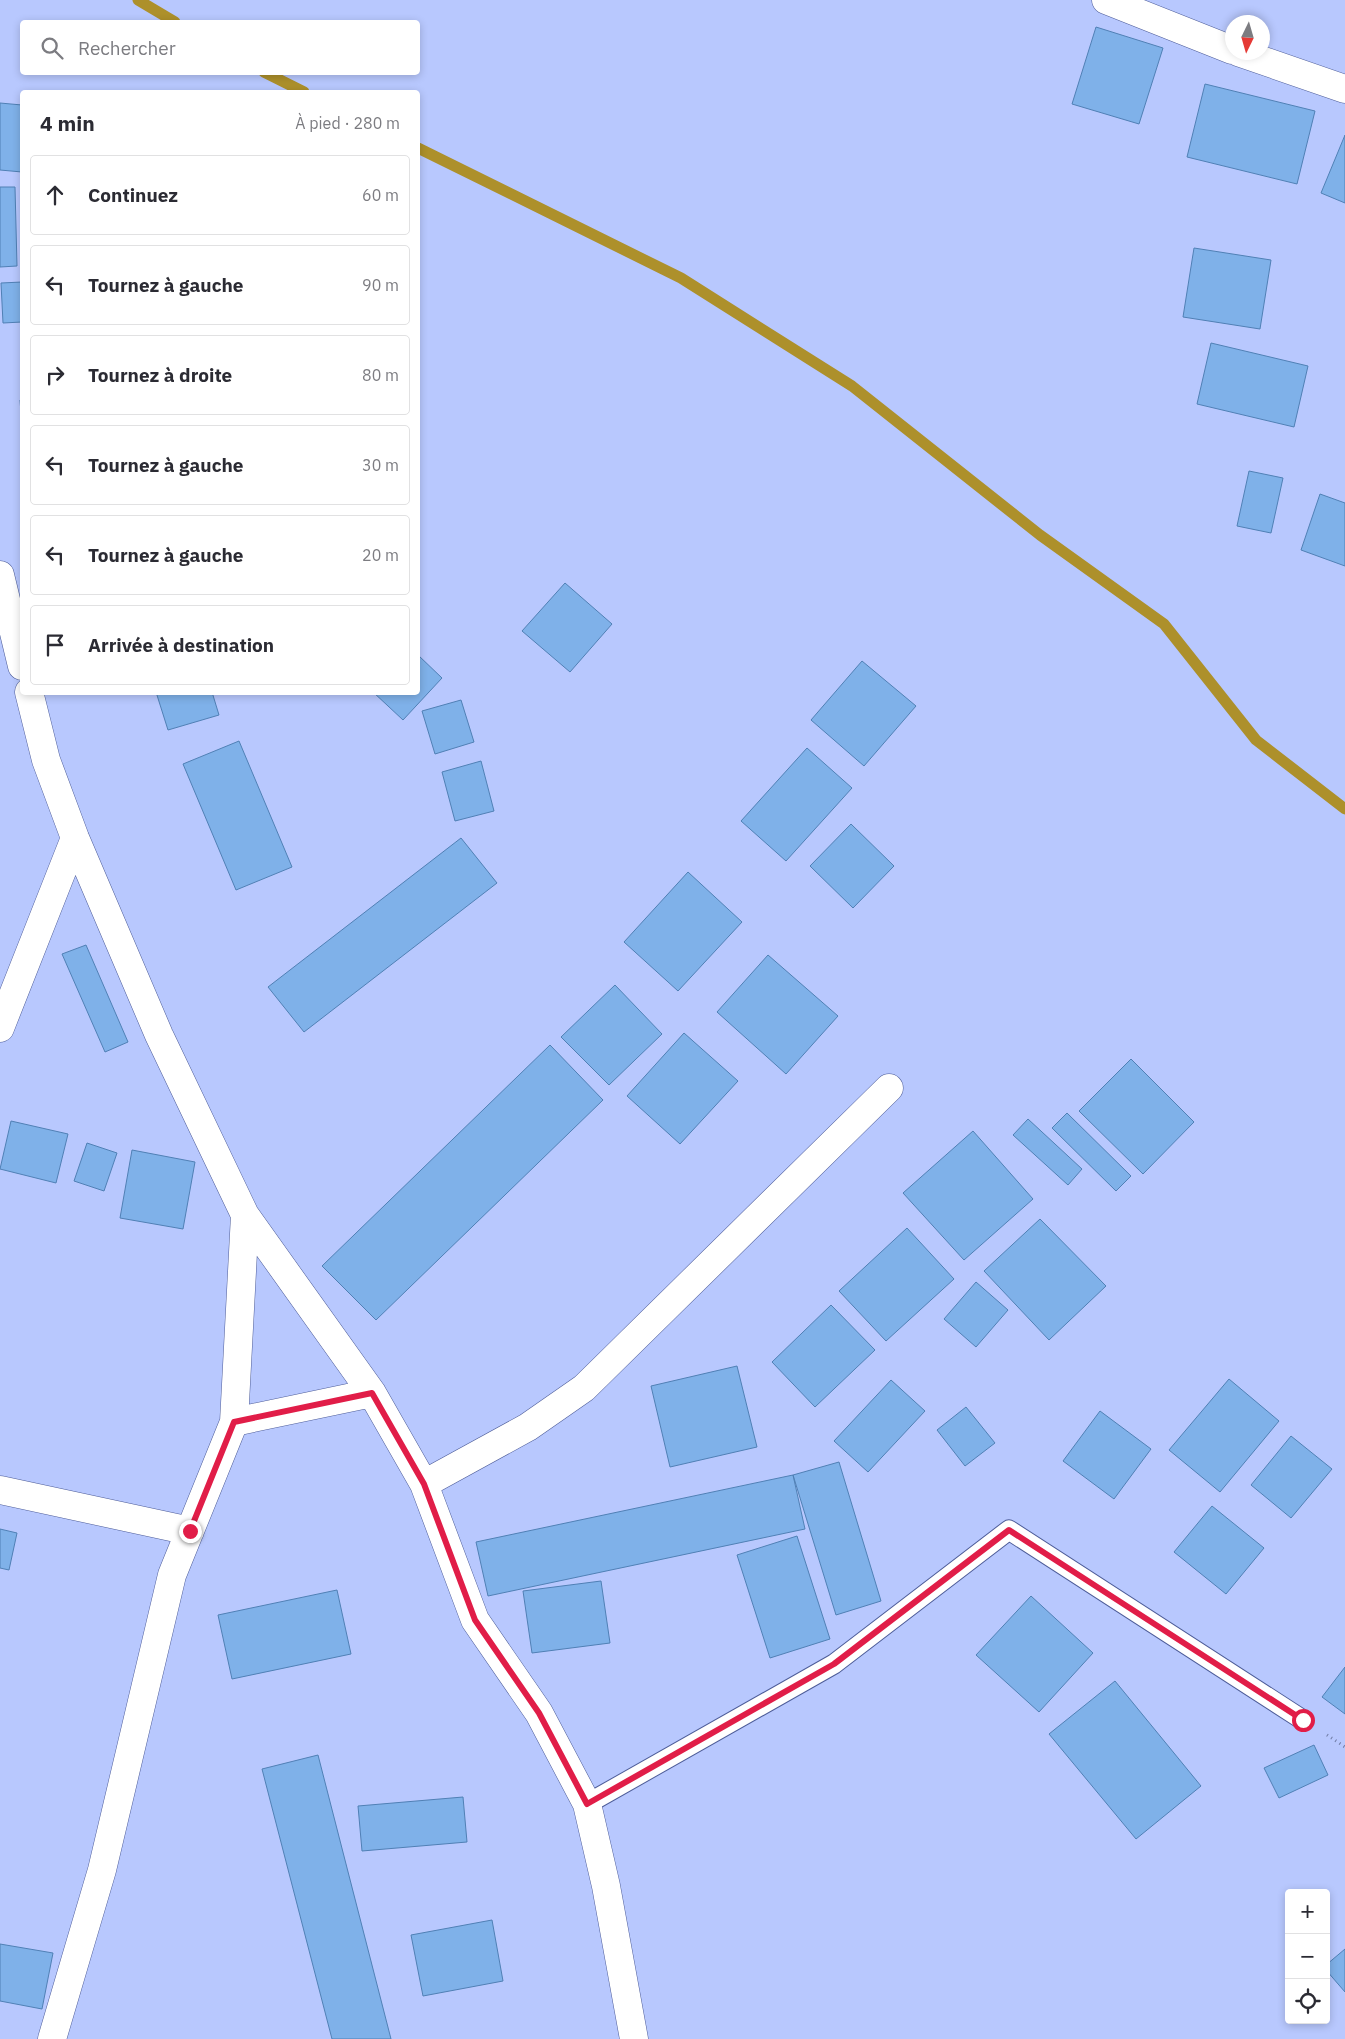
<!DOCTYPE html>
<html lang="fr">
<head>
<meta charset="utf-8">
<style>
  :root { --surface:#fff; --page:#f2f2f3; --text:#2b2b33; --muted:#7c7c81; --line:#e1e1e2 }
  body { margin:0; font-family:"IBM Plex Sans",sans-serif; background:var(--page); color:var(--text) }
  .controls { position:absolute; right:15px; bottom:15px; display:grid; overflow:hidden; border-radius:5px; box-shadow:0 2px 8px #0003 }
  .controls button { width:45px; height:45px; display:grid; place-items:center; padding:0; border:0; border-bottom:1px solid var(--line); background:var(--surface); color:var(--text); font:25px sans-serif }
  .compass { position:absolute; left:1225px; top:15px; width:45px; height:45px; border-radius:50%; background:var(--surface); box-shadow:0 2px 8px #0003; rotate:185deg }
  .stop { position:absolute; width:15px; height:15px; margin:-11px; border:4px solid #e11d48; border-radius:50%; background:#fff }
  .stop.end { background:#e11d48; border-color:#fff; box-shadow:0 1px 5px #0008 }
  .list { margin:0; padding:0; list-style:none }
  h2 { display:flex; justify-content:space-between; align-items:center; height:65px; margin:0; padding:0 20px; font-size:21px }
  h2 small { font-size:16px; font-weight:400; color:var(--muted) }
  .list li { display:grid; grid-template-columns:32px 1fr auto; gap:15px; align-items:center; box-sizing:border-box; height:80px; margin:0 10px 10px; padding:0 10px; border:1px solid var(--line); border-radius:5px }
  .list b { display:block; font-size:19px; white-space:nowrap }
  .list em { font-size:16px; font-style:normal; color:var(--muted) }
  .icon { flex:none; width:28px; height:28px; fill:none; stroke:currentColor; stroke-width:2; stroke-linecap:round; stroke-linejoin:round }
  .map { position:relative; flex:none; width:1345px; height:2039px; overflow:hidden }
  .search { position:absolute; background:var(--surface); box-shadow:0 2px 8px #0003; left:20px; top:20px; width:400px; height:55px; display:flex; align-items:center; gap:12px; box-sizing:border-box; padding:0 18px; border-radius:5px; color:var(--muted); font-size:19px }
  .panel { position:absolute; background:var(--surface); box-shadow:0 2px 8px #0003; left:20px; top:90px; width:400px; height:605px; border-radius:5px }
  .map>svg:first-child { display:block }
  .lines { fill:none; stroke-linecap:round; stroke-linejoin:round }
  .stream { stroke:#ad902b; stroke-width:11 }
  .building { fill:#7fb1e9; stroke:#5080b5 }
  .lane-casing { stroke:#4e5d99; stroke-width:21 }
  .street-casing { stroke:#4e5d99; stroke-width:29 }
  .path { stroke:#6f7ba3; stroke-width:3; stroke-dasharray:1 4; stroke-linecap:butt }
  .lane { stroke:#fff; stroke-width:19 }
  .street { stroke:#fff; stroke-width:28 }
  .route { stroke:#e11d48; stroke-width:6 }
</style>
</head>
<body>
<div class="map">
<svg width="1345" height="2039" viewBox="0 0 1345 2039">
  <rect width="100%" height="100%" fill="#b8c8fe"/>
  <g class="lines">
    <path class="stream" d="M138 0 175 22
      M264 72 304 92
      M418 148 681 278 852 386 1040 535 1164 624 1256 740 1345 809"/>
  </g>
  <path class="building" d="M1096 27 1163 48 1139 124 1072 104Z
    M1205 84 1315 111 1297 184 1187 157Z
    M0 103 22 105V172L0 170Z
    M1345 135V203L1321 193Z
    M0 187H15L17 266 0 267Z
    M1194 248 1271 260 1260 329 1183 317Z
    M22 282V322L3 323 1 283Z
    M1211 343 1308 366 1294 427 1197 404Z
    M20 400H22V426Z
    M1249 471 1283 478 1271 533 1237 526Z
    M1320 494 1345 503V566L1301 550Z
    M565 583 612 624 570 672 522 631Z
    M418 655 442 678 403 720 373 692H418Z
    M862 661 916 706 864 766 811 720Z
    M156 692H212L219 715 168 730Z
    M461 700 474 742 435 754 422 711Z
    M239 741 292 867 236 890 183 764Z
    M807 748 852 788 786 861 741 821Z
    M481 761 494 811 455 821 442 772Z
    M851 824 894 866 853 908 810 866Z
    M461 838 497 883 304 1032 268 987Z
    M688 872 742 922 678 991 624 942Z
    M86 945 128 1042 105 1052 62 954Z
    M768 955 838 1016 786 1074 717 1012Z
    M615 985 662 1034 609 1085 561 1037Z
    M684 1033 738 1081 680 1144 627 1096Z
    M550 1045 603 1100 376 1320 322 1266Z
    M1131 1059 1194 1122 1143 1174 1079 1111Z
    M1067 1113 1131 1176 1116 1191 1052 1128Z
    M1028 1119 1082 1169 1068 1185 1013 1135Z
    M11 1121 68 1134 56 1183 0 1169Z
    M973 1131 1033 1199 964 1260 903 1193Z
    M87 1143 117 1153 104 1191 74 1181Z
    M132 1150 195 1162 183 1229 120 1218Z
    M1040 1219 1106 1286 1049 1340 984 1271Z
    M907 1228 954 1279 886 1341 839 1291Z
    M976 1282 1008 1310 976 1347 944 1319Z
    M831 1305 875 1350 815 1407 772 1362Z
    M737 1366 757 1447 670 1467 651 1386Z
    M1229 1379 1279 1421 1220 1492 1169 1450Z
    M891 1380 925 1411 868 1472 834 1441Z
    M966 1407 995 1443 965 1466 937 1430Z
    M1100 1411 1151 1449 1114 1499 1063 1461Z
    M1291 1436 1332 1469 1291 1518 1251 1485Z
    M839 1462 881 1601 836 1615 793 1475Z
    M793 1475 805 1529 488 1596 476 1542Z
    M1212 1506 1264 1548 1226 1594 1174 1552Z
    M0 1529 17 1533 9 1570 0 1568Z
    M797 1536 830 1639 770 1658 737 1555Z
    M601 1581 610 1643 532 1653 523 1591Z
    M337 1590 351 1654 232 1679 218 1615Z
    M1031 1596 1093 1653 1039 1712 976 1655Z
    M1345 1667V1714L1322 1697Z
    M1115 1681 1201 1786 1136 1839 1049 1734Z
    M1314 1745 1328 1775 1279 1798 1264 1768Z
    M318 1755 391 2039H332L262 1769Z
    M463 1797 467 1842 362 1851 358 1806Z
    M492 1920 503 1981 423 1996 411 1935Z
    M0 1944 53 1953 42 2009 0 2001Z
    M1345 1949V1992L1326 1970V1965Z"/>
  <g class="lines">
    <g class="lane-casing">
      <path id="lane" d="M587 1804 834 1664 1009 1530 1303 1720"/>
    </g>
    <g class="street-casing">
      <path id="street" d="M1106 0 1232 50
        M1238 52 1345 89
        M0 575 22 666
        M29 692 46 760 75 838 159 1035 245 1215 372 1393 424 1484 475 1620 539 1713 587 1804 606 1886 634 2039
        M0 1028 75 838
        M234 1422 372 1393
        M424 1484 528 1427 584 1388 889 1088
        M0 1490 190 1531
        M52 2039 102 1870 172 1575 234 1422 245 1215"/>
    </g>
    <path class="path" d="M1327 1735 1345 1747"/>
    <use href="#lane" class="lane"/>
    <use href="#street" class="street"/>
  </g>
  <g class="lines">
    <path class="route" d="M190 1531 234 1422 372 1393 424 1484 475 1620 539 1713 587 1804 834 1664 1009 1530 1303 1720"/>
  </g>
</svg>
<div class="controls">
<button>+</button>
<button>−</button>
<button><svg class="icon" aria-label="locate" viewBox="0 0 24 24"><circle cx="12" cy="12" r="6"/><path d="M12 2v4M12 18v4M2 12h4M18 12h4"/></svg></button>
</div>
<svg class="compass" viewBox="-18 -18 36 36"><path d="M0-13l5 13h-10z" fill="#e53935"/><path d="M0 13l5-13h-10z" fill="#7c7c81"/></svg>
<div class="stop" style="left:1303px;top:1720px"></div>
<div class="stop end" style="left:190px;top:1531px"></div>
<div class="search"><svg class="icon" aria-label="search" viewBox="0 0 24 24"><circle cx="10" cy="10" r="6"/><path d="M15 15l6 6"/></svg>Rechercher</div>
<section class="panel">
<h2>4 min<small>À pied · 280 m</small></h2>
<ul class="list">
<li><svg class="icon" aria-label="ahead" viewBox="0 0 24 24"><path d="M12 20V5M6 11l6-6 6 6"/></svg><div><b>Continuez</b></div><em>60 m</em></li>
<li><svg class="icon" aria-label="left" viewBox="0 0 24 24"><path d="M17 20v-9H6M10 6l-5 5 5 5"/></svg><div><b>Tournez à gauche</b></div><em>90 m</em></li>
<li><svg class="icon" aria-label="right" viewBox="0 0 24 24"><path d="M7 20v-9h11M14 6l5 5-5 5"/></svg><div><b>Tournez à droite</b></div><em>80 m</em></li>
<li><svg class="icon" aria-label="left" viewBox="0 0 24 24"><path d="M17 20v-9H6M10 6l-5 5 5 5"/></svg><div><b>Tournez à gauche</b></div><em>30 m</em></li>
<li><svg class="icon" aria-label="left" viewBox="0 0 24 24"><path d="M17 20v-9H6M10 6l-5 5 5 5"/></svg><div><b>Tournez à gauche</b></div><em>20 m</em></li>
<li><svg class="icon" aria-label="arrive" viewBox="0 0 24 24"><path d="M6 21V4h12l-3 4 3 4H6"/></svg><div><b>Arrivée à destination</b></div></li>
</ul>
</section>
</div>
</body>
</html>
